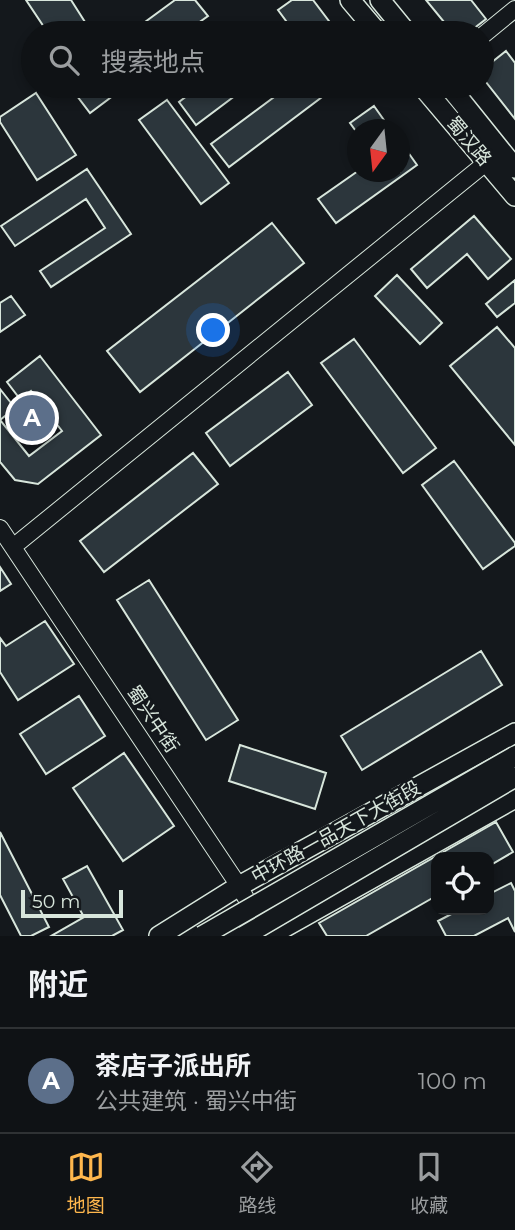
<!DOCTYPE html>
<html lang="zh">
<head>
<meta charset="utf-8">
<style>
  :root { --surface:#0f1215; --page:#1d2022; --text:#f1f3f6; --muted:#9b9ea0; --line:#2f3234; --accent:#ffb74d }
  body { margin:0; font-family:Montserrat,"Noto Sans SC",sans-serif; background:var(--page); color:var(--text) }
  .controls { position:absolute; right:21px; bottom:21px; display:grid; overflow:hidden; border-radius:14px; box-shadow:0 4px 10px #0003 }
  .controls button { width:63px; height:63px; display:grid; place-items:center; padding:0; border:0; border-bottom:2px solid var(--line); background:var(--surface); color:var(--text); font:35px sans-serif }
  .compass { position:absolute; left:347px; top:119px; width:63px; height:63px; border-radius:50%; background:var(--surface); box-shadow:0 4px 10px #0003; rotate:195deg }
  .scale { position:absolute; left:21px; bottom:18px; width:102px; box-sizing:border-box; padding-left:7px; border:4px solid #d8e6dc; border-top:0; font-size:19px; line-height:24px; white-space:nowrap; color:#d8e6dc; -webkit-text-stroke:5px #14181c; paint-order:stroke }
  .you { position:absolute; left:214px; top:331px; width:24px; height:24px; margin:-18px; border:5px solid #fff; border-radius:50%; background:#1a73e8; box-shadow:0 0 0 10px #1a73e833 }
  .badge { display:grid; place-items:center; width:46px; height:46px; border-radius:50%; background:var(--accent); color:#fff; font-size:23px; font-weight:700 }
  .pin { position:absolute; translate:-50% -50%; border:4px solid #fff; box-shadow:0 2px 7px #0006 }
  .list { margin:0; padding:0; list-style:none }
  h2 { display:flex; justify-content:space-between; align-items:center; height:91px; margin:0; padding:0 28px; font-size:30px }
  h2 small { font-size:23px; font-weight:400; color:var(--muted) }
  .list li { display:grid; grid-template-columns:46px 1fr auto; gap:21px; align-items:center; box-sizing:border-box; height:105px; padding:0 28px; border-top:2px solid var(--line) }
  .list b { display:block; font-size:26px; white-space:nowrap }
  .list p { margin:0; font-size:23px; white-space:nowrap; color:var(--muted) }
  .list em { font-size:23px; font-style:normal; color:var(--muted) }
  .icon { flex:none; width:38px; height:38px; fill:none; stroke:currentColor; stroke-width:2; stroke-linecap:round; stroke-linejoin:round }
  .map { position:relative; flex:none; width:515px; height:936px; overflow:hidden }
  .search { position:absolute; background:var(--surface); box-shadow:0 4px 10px #0003; left:21px; right:21px; top:21px; height:77px; display:flex; align-items:center; gap:18px; box-sizing:border-box; padding:0 24px; border-radius:38px; color:var(--muted); font-size:26px }
  .sheet { height:196px; background:var(--surface) }
  nav { display:flex; justify-content:space-around; align-items:center; box-sizing:border-box; height:98px; border-top:2px solid var(--line); background:var(--surface); font-size:19px; color:var(--muted) }
  nav a { display:grid; justify-items:center; gap:4px }
  nav .on { color:var(--accent) }
  .map>svg:first-child { display:block }
  .building { fill:#2c363c; stroke:#d8e6dc; stroke-width:2 }
  .lines { fill:none; stroke-linecap:round; stroke-linejoin:round }
  .minor-casing { stroke:#d8e6dc; stroke-width:18 }
  .major-casing { stroke:#d8e6dc; stroke-width:22 }
  .minor { stroke:#14181c; stroke-width:16 }
  .major { stroke:#14181c; stroke-width:19 }
  .major-bridge-casing { stroke:#d8e6dc; stroke-width:22; stroke-linecap:butt }
  .major-bridge { stroke:#14181c; stroke-width:19 }
  .labels { text-anchor:middle; dominant-baseline:central; stroke-width:5; stroke-linejoin:round; paint-order:stroke }
  .street-label { font-size:19px; fill:#d8e6dc; stroke:#14181c }
</style>
</head>
<body>
<div class="map">
<svg width="515" height="936" viewBox="0 0 515 936">
  <rect width="100%" height="100%" fill="#14181c"/>
  <path class="building" d="M26 0H71L92 33H48Z
    M175 0H195L208 16 184 33H130Z
    M292 0H313L338 33H295L278 10Z
    M426 0H471L486 19 468 33H453Z
    M506 51 515 63V119L482 77V70Z
    M75 86H126L90 113 71 88Z
    M200 86H248L196 125 179 102Z
    M289 86H320L326 94 229 167 211 144Z
    M36 93 76 155 37 180 0 122V117Z
    M167 100 229 183 201 204 139 120Z
    M374 106 391 130H358V134L350 123Z
    M400 141 417 165 336 223 318 199 358 171 400 172Z
    M87 169 131 234 51 287 40 271 105 228 86 199 15 246 1 226Z
    M474 216 511 259 488 279 467 254 427 288 411 269Z
    M272 223 304 263 140 392 107 351Z
    M397 275 442 323 420 344 375 296Z
    M515 280V303L497 317 486 304Z
    M11 296 25 315 0 332V303Z
    M497 327 515 348V445L450 366Z
    M354 339 436 448 403 473 321 363Z
    M40 356 101 435 38 484 15 480 0 462V389L15 408 0 420 29 456 62 431 31 391 20 399 7 382Z
    M288 372 312 405 230 466 206 433Z
    M193 453 218 484 104 572 80 541Z
    M454 461 515 543V546L483 569 422 485Z
    M0 567 11 584 0 591Z
    M149 580 238 720 206 740 117 600Z
    M45 621 74 664 18 700 0 672V638L6 646Z
    M481 651 502 685 362 770 341 736Z
    M79 696 105 736 46 774 20 734Z
    M240 745 326 773 315 809 229 781Z
    M124 753 174 826 123 861 73 788Z
    M496 822 513 852 489 866V857H436V896L366 936H327L319 923Z
    M0 832 49 927 31 936H21L0 895Z
    M87 866 123 930 112 936H51L84 917 63 879Z
    M511 883 515 891V932L508 918 474 936H446L438 921 459 910H489V894Z"/>
  <g class="lines">
    <g class="minor-casing">
      <path id="minor" d="M482 36 515 9
        M0 528 239 886 256 916
        M13 547 487 162"/>
    </g>
    <g class="major-casing">
      <path id="major" d="M350 0 378 33
        M380 0 407 33
        M422 86 515 196
        M449 86 515 168
        M159 936 239 886 515 733
        M269 936 515 798"/>
    </g>
    <use href="#minor" class="minor"/>
    <use href="#major" class="major"/>
    <g class="major-bridge-casing">
      <path id="major-bridge" d="M202 936 515 756
        M244 936 515 777"/>
    </g>
    <use href="#major-bridge" class="major-bridge"/>
  </g>
  <g class="labels">
    <g class="street-label">
      <text transform="translate(469 141) rotate(50)">蜀汉路</text>
      <text transform="translate(153 719) rotate(56)">蜀兴中街</text>
      <text transform="translate(336 832) rotate(-29)">中环路一品天下大街段</text>
    </g>
  </g>
</svg>
<div class="controls">
<button><svg class="icon" aria-label="locate" viewBox="0 0 24 24"><circle cx="12" cy="12" r="6"/><path d="M12 2v4M12 18v4M2 12h4M18 12h4"/></svg></button>
</div>
<svg class="compass" viewBox="-18 -18 36 36"><path d="M0-13l5 13h-10z" fill="#e53935"/><path d="M0 13l5-13h-10z" fill="#9b9ea0"/></svg>
<div class="scale">50 m</div>
<div class="you"></div>
<div class="pin badge" style="left:32px;top:418px;background:#5c6f8a">A</div>
<div class="search"><svg class="icon" aria-label="search" viewBox="0 0 24 24"><circle cx="10" cy="10" r="6"/><path d="M15 15l6 6"/></svg>搜索地点</div>
</div>
<section class="sheet">
<h2>附近<small></small></h2>
<ul class="list">
<li><span class="badge" style="background:#5c6f8a">A</span><div><b>茶店子派出所</b><p>公共建筑 · 蜀兴中街</p></div><em>100 m</em></li>
</ul>
</section>
<nav>
<a class="on"><svg class="icon" aria-label="map" viewBox="0 0 24 24"><path d="M3 6l6-2 6 2 6-2v14l-6 2-6-2-6 2zM9 4v14M15 6v14"/></svg>地图</a>
<a><svg class="icon" aria-label="directions" viewBox="0 0 24 24"><path d="M12 3l9 9-9 9-9-9zM9 14v-3h6M13 9l2 2-2 2"/></svg>路线</a>
<a><svg class="icon" aria-label="saved" viewBox="0 0 24 24"><path d="M7 4h10v16l-5-4-5 4z"/></svg>收藏</a>
</nav>
</body>
</html>
